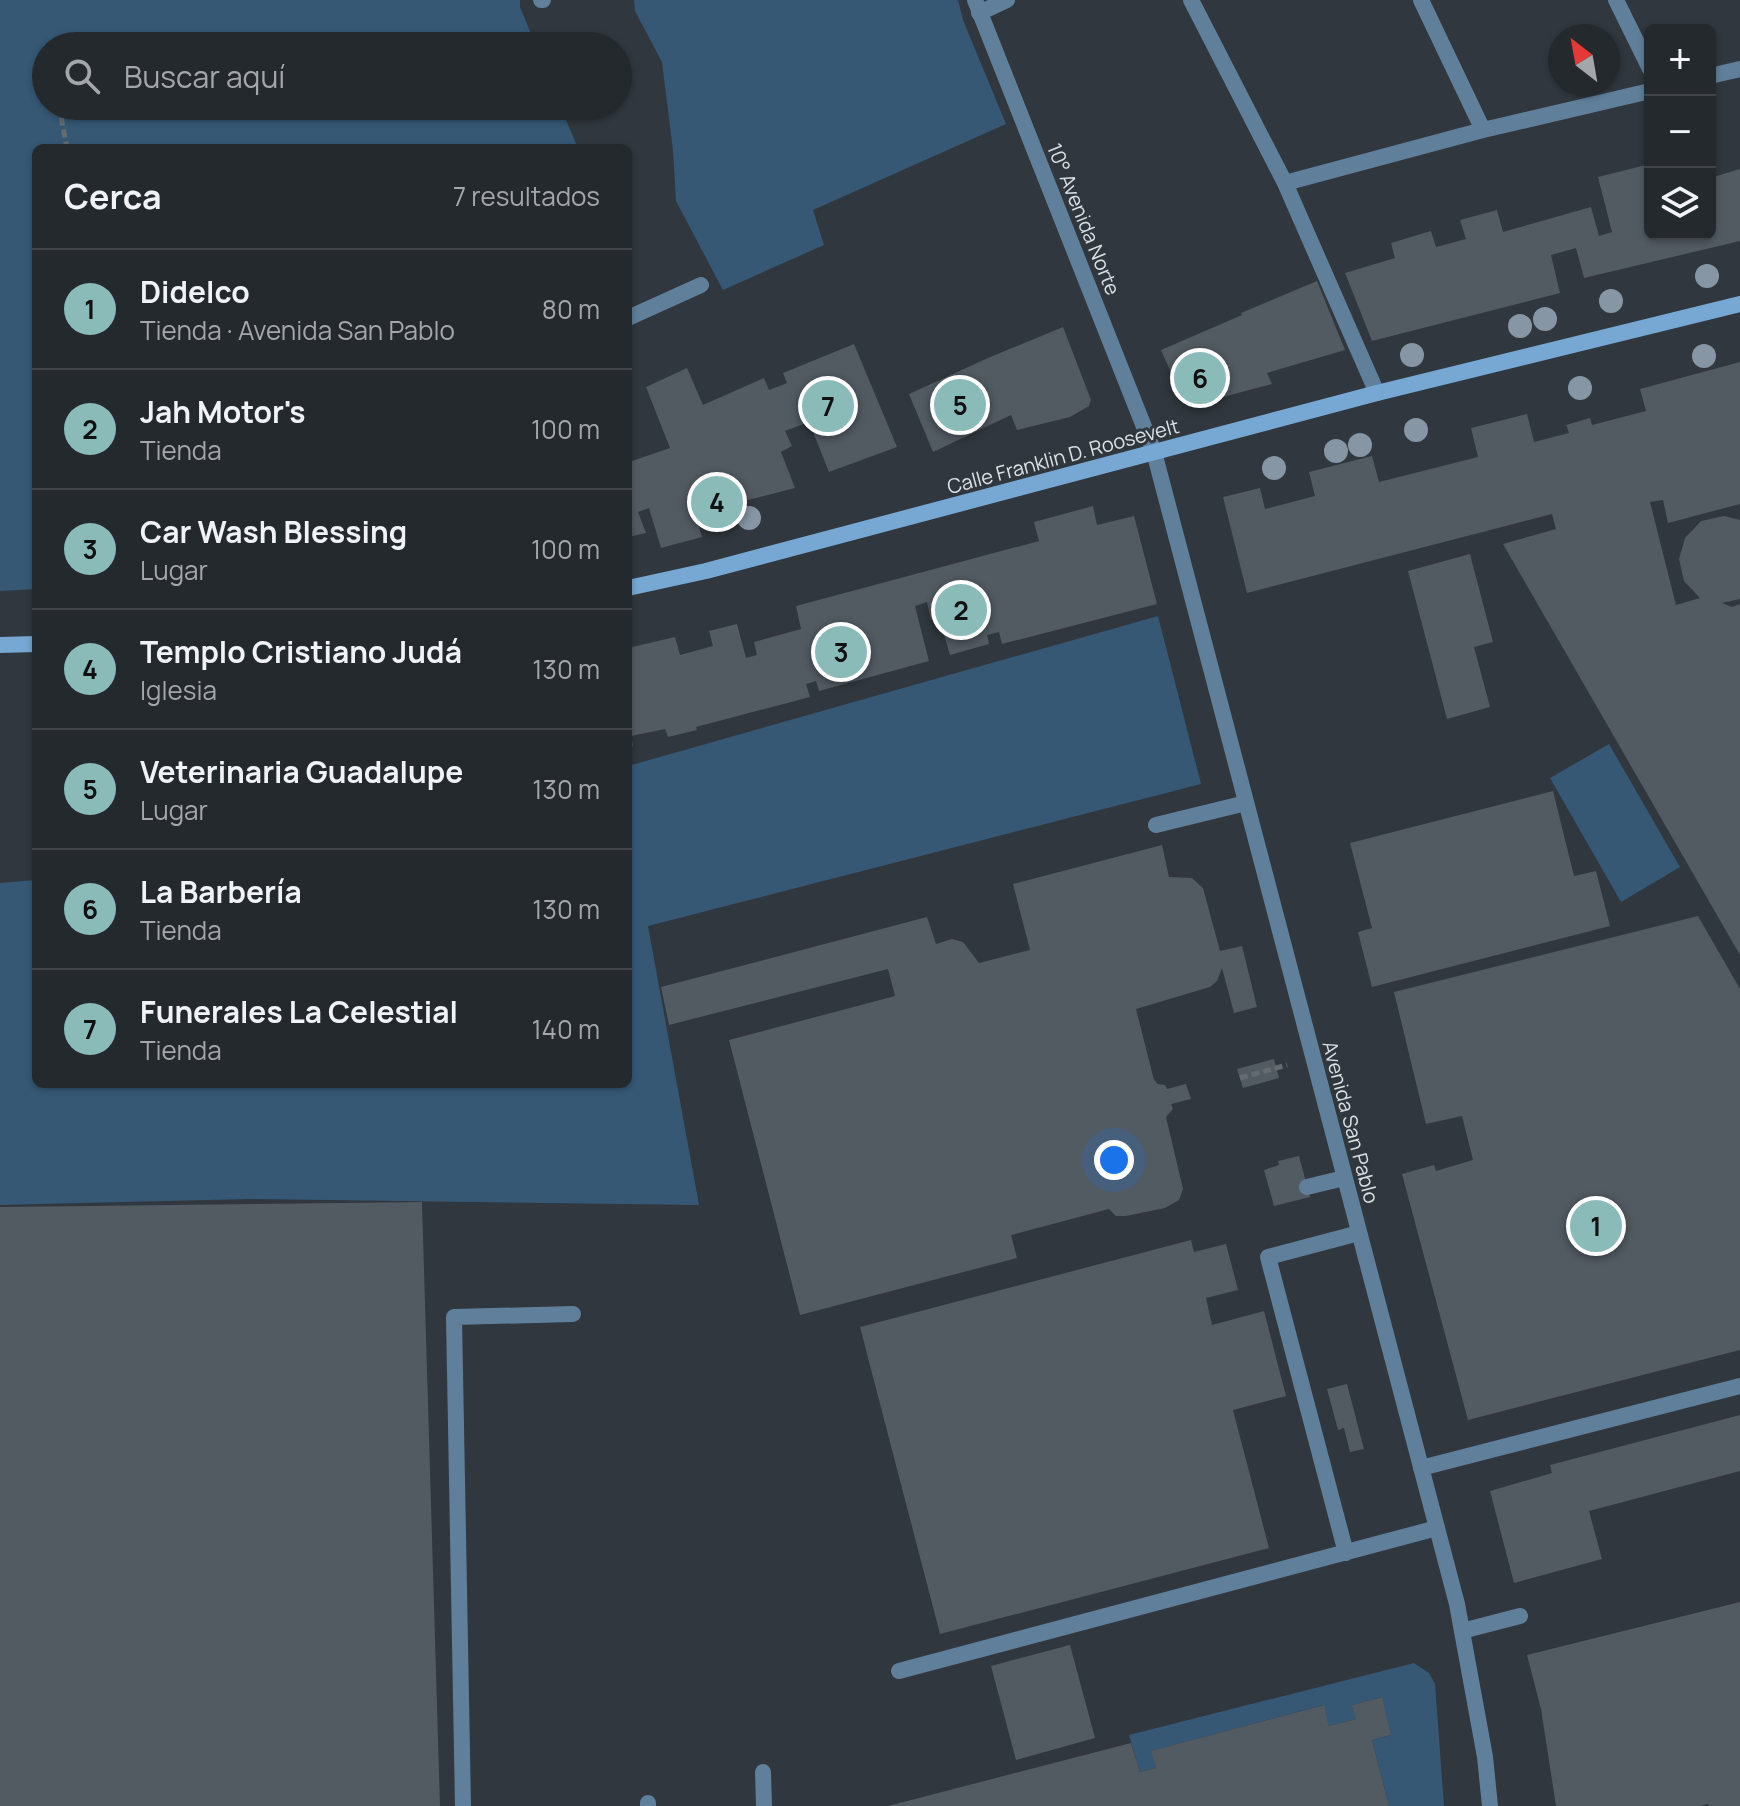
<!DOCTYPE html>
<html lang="es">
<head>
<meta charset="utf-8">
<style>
  :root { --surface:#24292e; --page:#30353a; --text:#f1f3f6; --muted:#a3a6aa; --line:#41454a; --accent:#8bbbb9 }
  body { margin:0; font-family:Manrope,sans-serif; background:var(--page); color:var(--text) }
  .controls { position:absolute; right:24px; top:24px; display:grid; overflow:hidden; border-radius:12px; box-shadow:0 2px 6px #0004 }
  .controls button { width:72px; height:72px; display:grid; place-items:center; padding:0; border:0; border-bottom:2px solid var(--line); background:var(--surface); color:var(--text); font:40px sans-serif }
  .compass { position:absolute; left:1548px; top:24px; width:72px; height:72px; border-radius:50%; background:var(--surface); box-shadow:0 2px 6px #0004; rotate:329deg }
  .you { position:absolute; left:1114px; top:1160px; width:28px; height:28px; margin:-20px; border:6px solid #fff; border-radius:50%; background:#1a73e8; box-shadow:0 0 0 12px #1a73e833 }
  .badge { display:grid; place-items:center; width:52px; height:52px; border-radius:50%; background:var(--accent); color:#111; font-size:26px; font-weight:700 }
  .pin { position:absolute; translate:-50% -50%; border:4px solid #fff; box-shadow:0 2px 8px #0006 }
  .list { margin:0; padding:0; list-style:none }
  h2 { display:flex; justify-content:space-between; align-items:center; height:104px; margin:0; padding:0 32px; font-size:34px }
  h2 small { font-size:26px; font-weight:400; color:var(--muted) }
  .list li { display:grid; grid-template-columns:52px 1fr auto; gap:24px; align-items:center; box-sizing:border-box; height:120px; padding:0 32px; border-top:2px solid var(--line) }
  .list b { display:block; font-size:30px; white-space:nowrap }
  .list p { margin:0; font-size:26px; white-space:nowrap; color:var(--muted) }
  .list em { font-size:26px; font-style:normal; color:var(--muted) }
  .icon { flex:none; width:44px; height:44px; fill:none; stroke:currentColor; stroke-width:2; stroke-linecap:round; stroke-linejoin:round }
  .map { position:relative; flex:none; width:1740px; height:1806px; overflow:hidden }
  .search { position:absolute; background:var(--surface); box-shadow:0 2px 6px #0004; left:32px; top:32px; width:600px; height:88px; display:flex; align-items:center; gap:20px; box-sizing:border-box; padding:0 28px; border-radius:44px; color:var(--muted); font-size:30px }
  .panel { position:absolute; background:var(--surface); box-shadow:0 2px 6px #0004; left:32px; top:144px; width:600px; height:944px; border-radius:12px }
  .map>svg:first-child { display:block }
  .green { fill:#365875 }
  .building { fill:#525a62 }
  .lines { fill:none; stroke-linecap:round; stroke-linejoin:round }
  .path { stroke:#646b71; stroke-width:5; stroke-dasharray:8 4; stroke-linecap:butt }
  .service { stroke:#607f9b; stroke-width:16 }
  .pedestrian { stroke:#607f9b; stroke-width:16 }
  .minor { stroke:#607f9b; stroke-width:16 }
  .tertiary { stroke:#607f9b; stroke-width:16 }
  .secondary { stroke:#76a8d3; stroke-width:16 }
  .tree { fill:#8796a5 }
  .labels { text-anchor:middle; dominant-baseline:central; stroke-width:6; stroke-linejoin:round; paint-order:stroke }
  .street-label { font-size:20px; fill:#dbe0e4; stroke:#30373e }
</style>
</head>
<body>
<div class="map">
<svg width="1740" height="1806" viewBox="0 0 1740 1806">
  <rect width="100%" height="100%" fill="#30373e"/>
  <path class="green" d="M0 0H520V7L536 46H46V106H560L578 148H36V589L0 591Z
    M634 0H958L963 20 1006 124 813 210 824 245 723 290 676 201 673 150 662 62 635 11Z
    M1158 616 1201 784 648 926 699 1205 248 1199 0 1205V883L36 880V1084H628V766Z
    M1609 744 1680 867 1621 902 1550 778Z
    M1414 1663 1429 1673 1435 1684 1444 1806H1389L1372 1740 1391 1735 1381 1697 1353 1705 1356 1719 1329 1726 1323 1705 1152 1751 1156 1768 1140 1772 1129 1735Z"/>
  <path class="building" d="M1650 164V234H1710V178L1740 169V241L1584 278 1576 248 1551 255 1560 293 1372 341 1345 273 1395 258 1391 243 1431 231 1436 247 1466 239 1460 220 1497 210 1503 232 1591 207 1599 236 1612 232 1598 177Z
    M1317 281 1345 350 1267 373 1272 384 1200 403 1181 395 1161 350 1242 315 1241 313Z
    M1063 327 1091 400 1089 406 1070 417 1017 430 1011 415 933 452 909 394 988 358Z
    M854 344 897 447 829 472 809 422 785 431 792 446 781 452 795 488 744 501 747 507 697 519 702 537 661 548 649 508 638 512 646 533 628 537V456L630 455 632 461 670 448 646 387 687 368 703 405 764 378 769 390 787 383 783 373Z
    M1740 362V504L1668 523 1663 500 1650 502 1676 605 1700 598 1684 581 1679 559 1685 538 1701 521 1724 516 1740 520V599L1722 603 1732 607 1740 604V955L1503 544 1556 529 1552 514 1247 593 1223 497 1260 488 1265 509 1315 496 1309 472 1372 456 1379 482 1478 457 1471 428 1527 414 1534 442 1569 433 1566 425 1590 418 1592 425 1646 411 1640 389Z
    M1093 506 1097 525 1134 516 1157 604 1002 644 999 632 987 635 989 644 950 655 939 618 931 620 927 602 915 606 929 661 819 691 816 681 806 684 810 697 696 727 697 730 668 737 665 729 631 736 633 746 628 748V648L675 637 680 655 713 646 709 631 737 624 746 658 757 655 754 642 801 629 796 606 1039 541 1034 522Z
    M1470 554 1493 642 1474 647 1490 707 1447 719 1408 571Z
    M1553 791 1574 876 1596 871 1610 926 1372 987 1358 932 1372 928 1350 843Z
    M1162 845 1169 877 1192 878 1203 888 1220 951 1242 946 1257 1007 1234 1013 1222 968 1217 981 1210 987 1136 1009 1154 1080 1158 1084 1165 1085 1167 1089 1186 1084 1191 1099 1171 1104 1173 1109 1166 1117 1183 1189 1179 1200 1165 1208 1126 1216H1116L1109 1209 1011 1235 1017 1258 800 1315 729 1040 895 996 888 969 669 1025 661 987 927 917 936 944 952 939 963 942 979 963 1030 950 1013 884Z
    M1698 916 1740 989V1350L1468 1420 1402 1174 1434 1165 1436 1171 1473 1160 1462 1116 1426 1124 1394 992Z
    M1274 1059 1279 1078 1243 1088 1237 1069Z
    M1299 1156 1310 1197 1274 1206 1264 1170 1279 1165 1278 1161Z
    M422 1202 440 1806H0V1207Z
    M1191 1240 1194 1252 1226 1244 1238 1290 1206 1298 1212 1325 1264 1311 1286 1396 1233 1410 1269 1548 940 1634 860 1327Z
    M1347 1384 1364 1449 1350 1452 1344 1428 1338 1430 1327 1389Z
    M1740 1415V1471L1589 1511 1602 1559 1514 1583 1490 1491 1552 1473 1550 1465Z
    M1740 1602V1806H1709L1708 1804 1701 1806H1556L1541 1709 1527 1655Z
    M1070 1645 1095 1738 1016 1760 991 1666Z
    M1382 1697 1391 1735 1372 1740 1389 1806H888L1131 1743 1140 1772 1156 1768 1151 1751 1324 1705 1329 1726 1356 1719 1352 1705Z"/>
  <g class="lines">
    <path class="path" d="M59 106 67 148
      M1240 1078 1287 1065"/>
    <path class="service" d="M1156 825 1246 803
      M1307 1187 1344 1178
      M1421 1468 1740 1386
      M1346 1553 1268 1257 1359 1233
      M1462 1631 1520 1616
      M899 1671 1437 1528
      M763 1772 764 1806
      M648 1803V1806
      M463 1806 454 1317 573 1314"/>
    <path class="pedestrian" d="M541 0H543
      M1191 0 1285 183 1377 393
      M1421 0 1483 130
      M1616 0 1650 69
      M979 13 1007 0
      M1710 76 1740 69
      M1285 183 1483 130 1650 91"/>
    <path class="minor" d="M975 0 1154 452
      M628 318 701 285"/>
    <path class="tertiary" d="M1154 452 1457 1604 1485 1757 1490 1806"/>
    <path class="secondary" d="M628 588 706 571 1377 393 1740 304
      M0 645 36 644"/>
  </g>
  <g class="tree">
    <circle cx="1707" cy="276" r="12"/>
    <circle cx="1611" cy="301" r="12"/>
    <circle cx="1545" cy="319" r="12"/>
    <circle cx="1520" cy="326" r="12"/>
    <circle cx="1412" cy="355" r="12"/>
    <circle cx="1704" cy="356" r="12"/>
    <circle cx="1580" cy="388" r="12"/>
    <circle cx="1416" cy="430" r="12"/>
    <circle cx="1360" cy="445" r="12"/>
    <circle cx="1336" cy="451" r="12"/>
    <circle cx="1274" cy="468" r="12"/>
    <circle cx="749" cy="518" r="12"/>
  </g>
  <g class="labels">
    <g class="street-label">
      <text transform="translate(1084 219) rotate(68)">10° Avenida Norte</text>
      <text transform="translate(1063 456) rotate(-15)">Calle Franklin D. Roosevelt</text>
      <text transform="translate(1351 1122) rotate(75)">Avenida San Pablo</text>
    </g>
  </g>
</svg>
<div class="controls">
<button>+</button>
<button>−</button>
<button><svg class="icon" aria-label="layers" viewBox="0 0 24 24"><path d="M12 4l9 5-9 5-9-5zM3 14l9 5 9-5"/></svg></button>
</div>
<svg class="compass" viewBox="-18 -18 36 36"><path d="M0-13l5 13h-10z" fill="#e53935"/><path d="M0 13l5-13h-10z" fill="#a3a6aa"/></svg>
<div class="you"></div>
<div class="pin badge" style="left:1596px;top:1226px">1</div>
<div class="pin badge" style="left:961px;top:610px">2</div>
<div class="pin badge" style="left:841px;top:652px">3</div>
<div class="pin badge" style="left:717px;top:502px">4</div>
<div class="pin badge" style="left:960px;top:405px">5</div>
<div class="pin badge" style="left:1200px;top:378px">6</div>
<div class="pin badge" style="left:828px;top:406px">7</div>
<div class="search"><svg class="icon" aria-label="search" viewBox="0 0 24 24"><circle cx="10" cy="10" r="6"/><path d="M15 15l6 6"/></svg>Buscar aquí</div>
<section class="panel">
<h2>Cerca<small>7 resultados</small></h2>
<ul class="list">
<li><span class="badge">1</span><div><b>Didelco</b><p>Tienda · Avenida San Pablo</p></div><em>80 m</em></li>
<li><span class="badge">2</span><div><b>Jah Motor's</b><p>Tienda</p></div><em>100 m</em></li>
<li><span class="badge">3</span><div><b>Car Wash Blessing</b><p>Lugar</p></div><em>100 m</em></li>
<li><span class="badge">4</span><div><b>Templo Cristiano Judá</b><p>Iglesia</p></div><em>130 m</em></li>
<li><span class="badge">5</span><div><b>Veterinaria Guadalupe</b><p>Lugar</p></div><em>130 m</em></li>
<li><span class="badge">6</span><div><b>La Barbería</b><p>Tienda</p></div><em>130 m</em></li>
<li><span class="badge">7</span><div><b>Funerales La Celestial</b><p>Tienda</p></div><em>140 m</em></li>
</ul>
</section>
</div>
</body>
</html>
